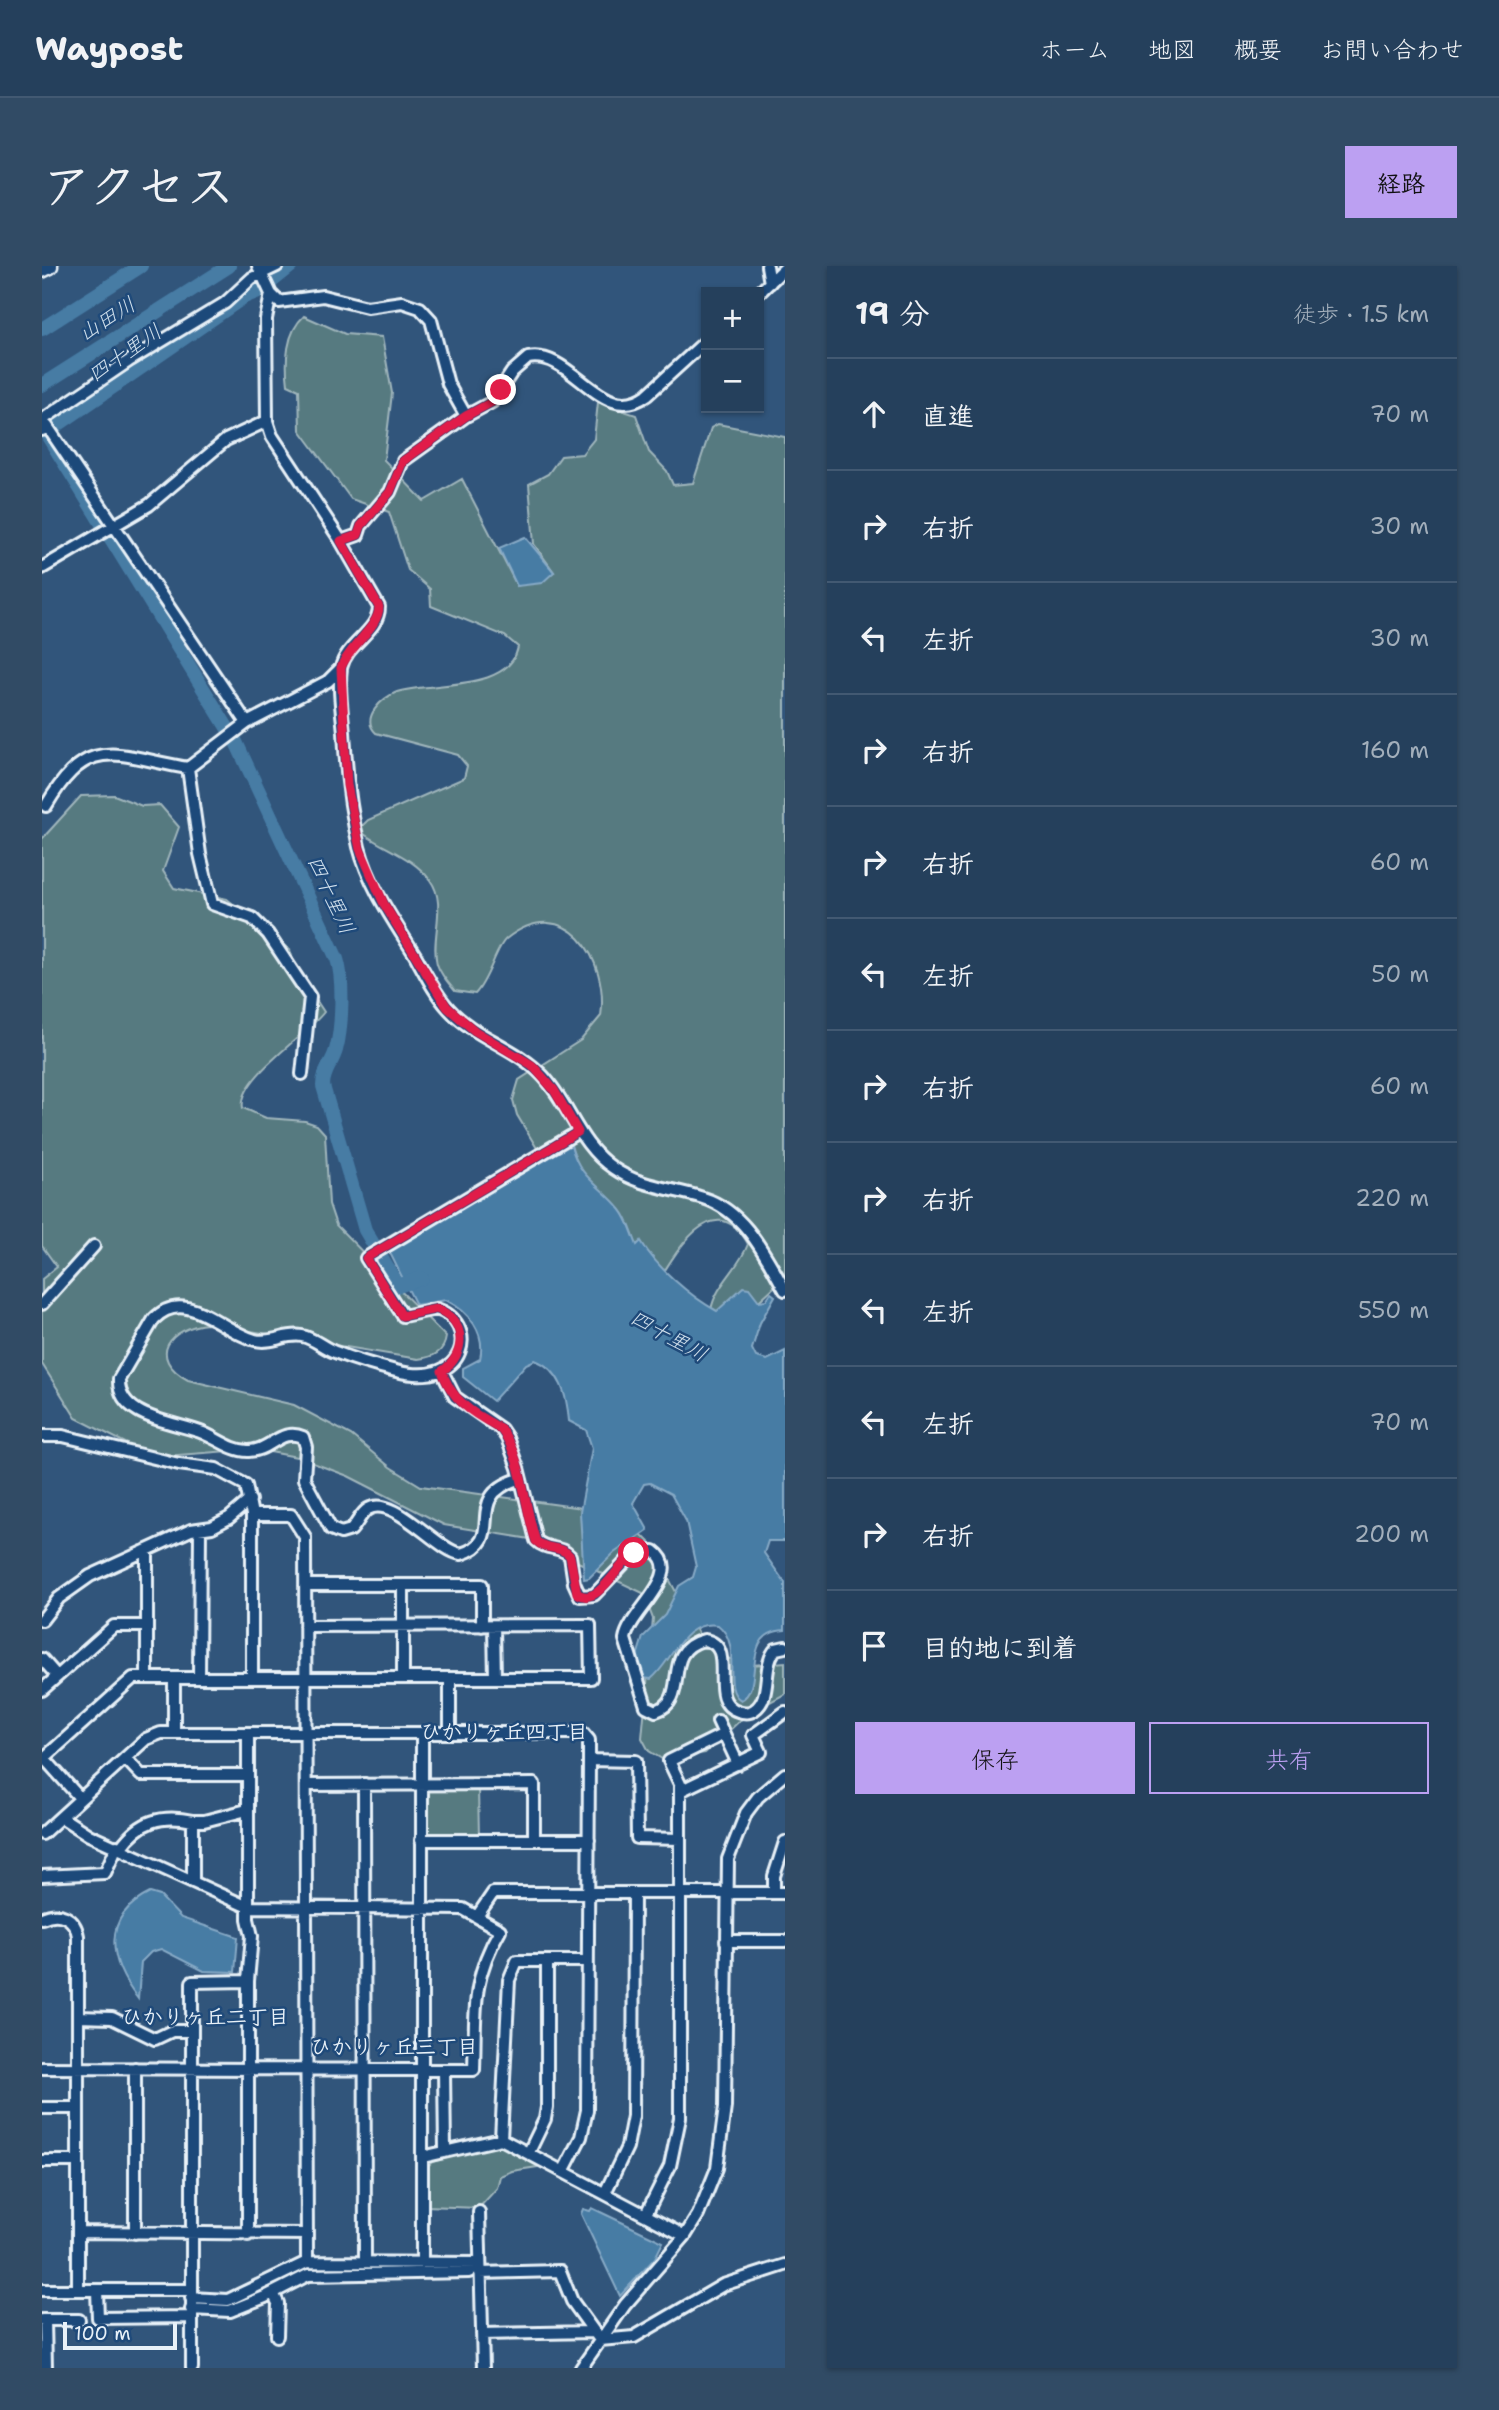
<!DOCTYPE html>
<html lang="ja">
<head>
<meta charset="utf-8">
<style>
  :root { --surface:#25405c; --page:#314b65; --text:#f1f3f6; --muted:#a3afbb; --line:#425972; --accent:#bca0f2 }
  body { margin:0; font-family:"Shantell Sans","Klee One",sans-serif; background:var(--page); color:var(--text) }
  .controls { position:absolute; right:21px; top:21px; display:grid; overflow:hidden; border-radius:0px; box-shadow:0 2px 5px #0004 }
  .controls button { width:63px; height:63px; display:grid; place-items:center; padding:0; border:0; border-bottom:2px solid var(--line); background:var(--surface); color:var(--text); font:35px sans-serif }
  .scale { position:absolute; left:21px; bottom:18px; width:114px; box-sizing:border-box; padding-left:7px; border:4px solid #e8f1f8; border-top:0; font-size:19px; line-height:24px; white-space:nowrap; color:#e8f1f8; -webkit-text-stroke:5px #1f4a7a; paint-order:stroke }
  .stop { position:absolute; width:21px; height:21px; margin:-16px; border:5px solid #e11d48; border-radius:50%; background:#fff }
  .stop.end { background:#e11d48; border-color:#fff; box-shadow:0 2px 7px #0008 }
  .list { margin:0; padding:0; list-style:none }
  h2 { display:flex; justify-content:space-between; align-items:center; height:91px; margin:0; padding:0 28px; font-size:30px }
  h2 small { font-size:23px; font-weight:400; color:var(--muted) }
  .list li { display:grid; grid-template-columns:46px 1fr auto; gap:21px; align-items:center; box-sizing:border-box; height:112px; padding:0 28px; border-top:2px solid var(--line) }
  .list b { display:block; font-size:26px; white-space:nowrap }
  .list em { font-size:23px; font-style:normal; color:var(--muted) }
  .actions { display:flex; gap:14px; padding:21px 28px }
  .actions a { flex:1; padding:16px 0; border:2px solid var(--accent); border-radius:0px; text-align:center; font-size:24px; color:var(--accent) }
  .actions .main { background:var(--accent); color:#111 }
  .icon { flex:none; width:38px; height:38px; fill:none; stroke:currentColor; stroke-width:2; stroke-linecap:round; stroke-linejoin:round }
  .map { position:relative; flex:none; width:743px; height:2102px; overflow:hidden; border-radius:0px }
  header { display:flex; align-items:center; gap:42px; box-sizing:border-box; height:98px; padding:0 35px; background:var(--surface); border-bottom:2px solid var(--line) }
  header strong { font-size:33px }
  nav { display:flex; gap:38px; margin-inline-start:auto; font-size:24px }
  .intro { display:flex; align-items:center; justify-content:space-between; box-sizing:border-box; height:168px; padding:0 42px }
  h1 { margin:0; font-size:49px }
  .button { padding:18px 32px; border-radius:0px; background:var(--accent); color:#111; font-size:24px; font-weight:700 }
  main { display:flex; gap:42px; padding:0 42px }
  aside { flex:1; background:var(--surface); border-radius:0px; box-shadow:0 2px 5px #0004 }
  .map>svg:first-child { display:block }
  .green { fill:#577a80; stroke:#a0b6bc; stroke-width:2 }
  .water { fill:#467ba4; stroke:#87aac6; stroke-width:2 }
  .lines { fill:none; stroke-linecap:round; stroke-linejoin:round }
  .river { stroke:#467ba4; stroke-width:14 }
  .minor-casing { stroke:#e8f1f8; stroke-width:16 }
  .major-casing { stroke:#e8f1f8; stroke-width:19 }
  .minor { stroke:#1f4a7a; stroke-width:10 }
  .major { stroke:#1f4a7a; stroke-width:14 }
  .route { stroke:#e11d48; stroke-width:9 }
  .labels { text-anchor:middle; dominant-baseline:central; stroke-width:5; stroke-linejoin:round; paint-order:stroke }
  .water-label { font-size:21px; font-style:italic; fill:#d0dfeb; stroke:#1f4a7a }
  .neighbourhood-label { font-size:21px; font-weight:bold; fill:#e8f1f8; stroke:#1f4a7a }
</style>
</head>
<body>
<header>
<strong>Waypost</strong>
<nav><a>ホーム</a><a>地図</a><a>概要</a><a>お問い合わせ</a></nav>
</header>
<div class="intro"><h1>アクセス</h1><a class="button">経路</a></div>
<main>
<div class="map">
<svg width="743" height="2102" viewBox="0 0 743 2102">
  <rect width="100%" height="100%" fill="#31557b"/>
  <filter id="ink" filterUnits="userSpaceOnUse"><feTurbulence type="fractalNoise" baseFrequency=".0143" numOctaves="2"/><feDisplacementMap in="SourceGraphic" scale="14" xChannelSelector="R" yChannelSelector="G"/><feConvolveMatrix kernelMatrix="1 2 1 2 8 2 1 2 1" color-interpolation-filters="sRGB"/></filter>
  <g filter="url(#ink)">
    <path class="green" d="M262 50 303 68 340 71 350 127 342 194 382 235 420 213 475 320 512 306 492 278 487 218 506 208 519 190 540 188 552 173 556 136 594 149 607 186 625 205 631 219 651 217 669 162 676 158 743 171V1011L697 1053 669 1044C674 1018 697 1003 706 978 667 910 621 1009 602 1040L511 909 475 849 471 834 477 814 539 774 559 750C567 694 525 625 464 673 454 681 447 714 433 728L413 725C407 718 398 708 395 698 388 671 406 638 388 614 371 591 344 584 322 568L320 560 326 554 422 512 425 500 416 489 334 467C318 452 340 432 355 426 387 415 467 427 476 381L463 370 389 340 388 323 366 304 347 246 309 233 258 164 257 124 246 119C243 96 244 66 262 50Z
      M72 529 100 540 118 539 137 561 121 605 132 622 185 633 248 684 255 705 282 746C265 769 195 813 201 842L224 852 263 855 275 859 283 868 287 938 294 959 404 1071C402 1087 391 1091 376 1093L166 1058C128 1061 104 1091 146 1114L252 1139 309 1169 348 1201 379 1220 540 1242 586 1255 608 1277 659 1373 674 1389 710 1399 743 1396V1428L704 1449 663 1487 620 1493 607 1485 600 1472 611 1353 601 1327 488 1273 402 1259 306 1210 255 1191 212 1183 111 1191 34 1152 0 1098V1013L15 1001 0 980V573L39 530Z
      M386 1522H436L437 1571 383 1569V1524Z
      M455 1877 497 1895 495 1901 470 1905 458 1910 455 1922 437 1942 384 1940 383 1903 390 1896Z"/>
    <path class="water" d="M483 271 512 306 500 317 475 320 457 282Z
      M529 879C538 914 558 918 579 944 587 954 590 967 595 979L599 975C614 1001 649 1031 675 1045L701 1021 707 1022 717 1035 724 1034 729 1027 733 1030 718 1057 710 1083 714 1091 725 1094 743 1085V1275H726L722 1287 743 1317V1364C696 1367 724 1421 699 1434 678 1423 702 1379 676 1359 640 1353 630 1397 609 1413L601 1412 592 1400 601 1371 623 1349 637 1320 651 1311 654 1301 644 1255 629 1228 608 1217 602 1218 591 1237 606 1264 572 1287 547 1312 542 1313 538 1246 550 1182 544 1164 527 1155C525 1130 519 1104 493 1094L484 1098 451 1135 421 1111V1102L438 1093C444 1066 427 1046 404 1034L374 1039 347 985Z
      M108 1627 118 1630 139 1652 196 1671 193 1706 162 1705 119 1683 109 1686 99 1696 96 1733C67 1696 58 1651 108 1627Z
      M550 1942 621 1976 613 1992 578 2030 539 1948 541 1943 548 1945Z"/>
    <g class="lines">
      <path class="river" d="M249 0 219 24 202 31 4 167 194 476 295 693C302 713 300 763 294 784 290 798 281 805 281 820L323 964 356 1020 380 1012
        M0 63 99 0
        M0 119 187 0"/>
      <g class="minor-casing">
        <path id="minor" d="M216 0 229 28 237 36 281 30 325 41 360 36 378 42 389 54 406 118 424 150
          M725 0 728 17
          M717 27 743 2
          M229 28 224 53 225 155 230 170 299 275 337 341C337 366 304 377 299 402 296 423 300 446 302 466 304 505 308 543 317 581 327 620 352 655 373 689 383 707 393 728 407 743 433 772 474 781 501 810 528 839 536 878 571 902 598 921 630 922 661 932 703 945 723 989 743 1024
          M0 154 87 95 183 37 210 12 235 0
          M0 164 5 160 205 457
          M299 275 316 269 319 260 348 226 361 195 424 150 450 136 470 106 486 92C530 83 560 162 605 129L664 75
          M0 302 107 239 184 174 225 155
          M146 502 158 588 170 638 210 652 226 668 268 731 260 808
          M4 540C47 466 74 490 146 502L205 457 286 415 299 402
          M0 1038 52 980
          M400 1105 413 1131 459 1163 465 1172 476 1202 494 1274C504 1285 519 1279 528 1290L532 1317 538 1330 552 1329 592 1287 612 1285C644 1308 587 1346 583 1373L604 1440 614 1445C650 1433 617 1385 662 1374 698 1379 662 1435 696 1445 702 1447 708 1447 712 1444 731 1432 719 1399 734 1383L743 1381
          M0 1170H21L137 1198 174 1203 204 1219 210 1249V1412
          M477 1213C417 1232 468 1273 419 1288 395 1285 352 1228 326 1243 319 1247 315 1258 309 1264L299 1267 289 1263 262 1213 264 1181 261 1171C239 1161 227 1186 206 1185 190 1185 176 1173 161 1167 135 1156 75 1153 77 1113L112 1053C144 1020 180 1066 213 1074 230 1078 244 1067 260 1070 272 1072 281 1082 293 1086 313 1094 334 1100 354 1105 427 1124 437 1055 394 1043L361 1050 324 992 536 866
          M210 1249H249L263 1271 265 1996
          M105 1284V1412
          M263 1319H440V1360
          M0 1354 17 1332 48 1310 149 1264 170 1261 187 1252 208 1234
          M452 1360 453 1412
          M0 1393 15 1410
          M157 1412 158 1263
          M361 1412V1319
          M132 1413V1467
          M408 1413V1467
          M0 1424 72 1360H105
          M676 1455 696 1498
          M206 1467V1653L210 1670 206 1715V1969
          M380 1467V1997
          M2 1492 38 1532
          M83 1492 99 1509H206
          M0 1494 91 1412H549L548 1359 263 1360
          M547 1494 594 1495 595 1572 638 1573V1852L628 1900 604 1948
          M322 1518 323 1996
          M264 1519 492 1518V1574
          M638 1525 719 1486 711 1469 743 1446
          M0 1568 104 1473 119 1467H541L547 1474V1494L545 1844 539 1871 522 1904
          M638 1573V1518L627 1495 682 1468
          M379 1574H547
          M79 1581C98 1555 119 1548 151 1555
          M0 1610 63 1607 75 1580
          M151 1614V1555H162L205 1544
          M732 1627V1610L743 1576
          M436 1649 451 1627H743
          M0 1652C17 1644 33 1651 36 1670V2024
          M684 1675H743
          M36 1751 70 1752 113 1773 130 1765H150
          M0 1802 432 1804C434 1748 428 1715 458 1664L421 1643 206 1641 47 1569 19 1551
          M93 1802V1967
          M402 1804 403 1885
          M0 1842H36
          M459 1873 467 1714 475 1695H545
          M487 1886 503 1853 505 1841V1696
          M380 1891 459 1873 643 1970
          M0 1895H36
          M563 1927 585 1881 591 1850 592 1627
          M437 1946 441 2102
          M36 1966 265 1968
          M438 2007 518 2005 530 2035 558 2074 592 2071 681 2019 743 1999
          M0 2024H150
          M55 2024 56 2052 150 2051
          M231 2027 236 2037 235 2070
          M149 2032 186 2034 265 1996 438 1997
          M149 2043 188 2045 223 2031 266 2009 427 2006 438 1997
          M0 2054H37
          M3 2054 4 2102
          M440 2068 552 2066
          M150 2102V1716L206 1715
          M539 2102 583 2039 643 1970 656 1949 675 1902 683 1841 686 1593 704 1547 716 1531 743 1508"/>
      </g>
      <g class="major-casing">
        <path id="major" d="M0 4 8 0"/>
      </g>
      <use href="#minor" class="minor"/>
      <use href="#major" class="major"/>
    </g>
  </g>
  <g class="lines" filter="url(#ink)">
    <path class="route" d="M459 124 450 136 424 150 361 195 348 226 319 260 316 269 299 275 337 341C337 361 307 380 299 402L305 519 318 583 342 638 405 741 433 765 490 799 512 824 536 866 324 992 360 1050 394 1043C425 1053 425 1089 400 1105 407 1127 422 1142 442 1153 448 1157 456 1160 460 1165 481 1192 482 1242 494 1275 504 1285 519 1279 528 1290L535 1327C556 1343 576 1297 592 1287"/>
  </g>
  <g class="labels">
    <g class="water-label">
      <text transform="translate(65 53) rotate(-32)">山田川</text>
      <text transform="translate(83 87) rotate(-35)">四十里川</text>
      <text transform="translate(289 629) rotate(65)">四十里川</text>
      <text transform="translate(627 1070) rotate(29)">四十里川</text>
    </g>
    <g class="neighbourhood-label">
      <text x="462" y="1466">ひかりヶ丘四丁目</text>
      <text x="163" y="1751">ひかりヶ丘二丁目</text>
      <text x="352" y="1781">ひかりヶ丘三丁目</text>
    </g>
  </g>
</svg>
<div class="controls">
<button>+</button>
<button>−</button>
</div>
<div class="scale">100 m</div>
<div class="stop" style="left:592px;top:1287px"></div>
<div class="stop end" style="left:459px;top:124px"></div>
</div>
<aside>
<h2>19 分<small>徒歩 · 1.5 km</small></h2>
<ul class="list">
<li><svg class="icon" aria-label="ahead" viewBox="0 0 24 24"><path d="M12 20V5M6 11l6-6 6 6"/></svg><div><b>直進</b></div><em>70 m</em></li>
<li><svg class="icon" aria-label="right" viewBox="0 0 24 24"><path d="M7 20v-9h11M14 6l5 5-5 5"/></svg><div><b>右折</b></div><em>30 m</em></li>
<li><svg class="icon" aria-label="left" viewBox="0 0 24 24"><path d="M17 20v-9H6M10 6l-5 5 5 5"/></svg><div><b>左折</b></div><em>30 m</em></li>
<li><svg class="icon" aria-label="right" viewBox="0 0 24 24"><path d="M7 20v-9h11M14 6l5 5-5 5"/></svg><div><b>右折</b></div><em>160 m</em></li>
<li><svg class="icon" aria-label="right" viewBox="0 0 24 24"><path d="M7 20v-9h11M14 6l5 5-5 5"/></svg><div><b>右折</b></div><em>60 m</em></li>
<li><svg class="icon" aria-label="left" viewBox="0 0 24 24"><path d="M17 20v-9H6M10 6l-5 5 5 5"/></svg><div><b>左折</b></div><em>50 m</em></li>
<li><svg class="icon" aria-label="right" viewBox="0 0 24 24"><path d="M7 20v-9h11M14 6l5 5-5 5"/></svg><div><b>右折</b></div><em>60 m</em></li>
<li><svg class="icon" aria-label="right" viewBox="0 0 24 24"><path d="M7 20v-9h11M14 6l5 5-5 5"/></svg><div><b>右折</b></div><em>220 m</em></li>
<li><svg class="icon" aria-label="left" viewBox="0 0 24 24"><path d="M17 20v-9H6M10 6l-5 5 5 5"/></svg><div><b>左折</b></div><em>550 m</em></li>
<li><svg class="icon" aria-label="left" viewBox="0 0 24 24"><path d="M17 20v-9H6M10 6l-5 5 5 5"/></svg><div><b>左折</b></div><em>70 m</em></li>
<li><svg class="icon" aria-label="right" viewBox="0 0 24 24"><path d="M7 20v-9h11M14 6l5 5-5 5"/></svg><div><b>右折</b></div><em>200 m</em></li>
<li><svg class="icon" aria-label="arrive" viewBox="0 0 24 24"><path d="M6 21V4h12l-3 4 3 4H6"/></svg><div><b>目的地に到着</b></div></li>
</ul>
<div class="actions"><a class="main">保存</a><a>共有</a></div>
</aside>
</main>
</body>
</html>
